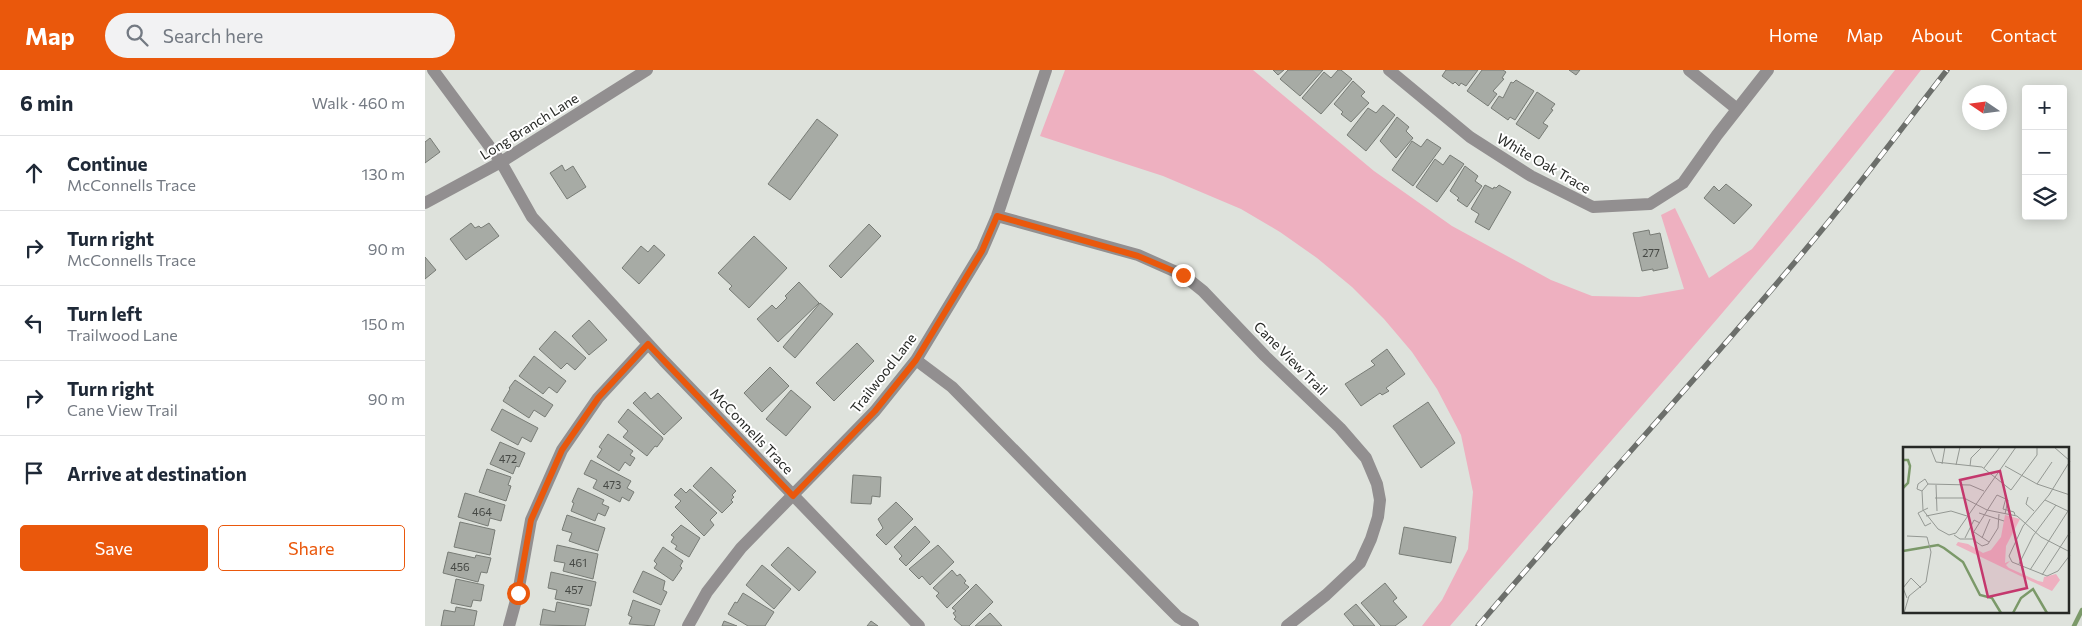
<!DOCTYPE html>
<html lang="en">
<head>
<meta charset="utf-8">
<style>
  :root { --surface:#fff; --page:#f2f2f3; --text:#1f2937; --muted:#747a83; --line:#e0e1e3; --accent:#ea580c }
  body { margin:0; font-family:Commissioner,sans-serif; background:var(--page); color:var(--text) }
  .controls { position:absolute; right:15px; top:15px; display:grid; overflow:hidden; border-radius:5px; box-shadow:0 2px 12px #0003 }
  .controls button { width:45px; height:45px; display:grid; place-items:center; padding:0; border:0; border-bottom:1px solid var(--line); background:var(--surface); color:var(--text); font:25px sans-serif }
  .compass { position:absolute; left:1537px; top:15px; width:45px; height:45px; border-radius:50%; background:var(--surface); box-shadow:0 2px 12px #0003; rotate:283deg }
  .stop { position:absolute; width:15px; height:15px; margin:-11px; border:4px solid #ea580c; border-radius:50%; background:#fff }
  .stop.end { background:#ea580c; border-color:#fff; box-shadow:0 1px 5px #0008 }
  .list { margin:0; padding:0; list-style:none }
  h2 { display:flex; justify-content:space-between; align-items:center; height:65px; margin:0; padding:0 20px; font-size:21px }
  h2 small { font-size:16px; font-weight:400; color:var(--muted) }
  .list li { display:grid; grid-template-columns:32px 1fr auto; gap:15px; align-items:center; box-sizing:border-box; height:75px; padding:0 20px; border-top:1px solid var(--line) }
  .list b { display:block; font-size:19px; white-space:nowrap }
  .list p { margin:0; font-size:16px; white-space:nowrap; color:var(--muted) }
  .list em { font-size:16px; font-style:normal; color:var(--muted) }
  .actions { display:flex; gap:10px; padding:15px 20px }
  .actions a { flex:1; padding:11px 0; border:1px solid var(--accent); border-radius:5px; text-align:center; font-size:18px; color:var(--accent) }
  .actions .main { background:var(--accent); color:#fff }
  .icon { flex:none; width:28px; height:28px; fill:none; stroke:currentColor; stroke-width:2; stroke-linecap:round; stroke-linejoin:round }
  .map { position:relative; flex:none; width:1657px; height:556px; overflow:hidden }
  header { display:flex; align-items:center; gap:30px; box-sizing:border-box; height:70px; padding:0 25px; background:var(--accent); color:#fff }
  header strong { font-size:24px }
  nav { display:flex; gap:28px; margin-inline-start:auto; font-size:18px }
  .search { width:350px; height:45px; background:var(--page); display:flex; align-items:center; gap:12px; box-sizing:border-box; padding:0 18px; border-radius:28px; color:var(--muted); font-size:19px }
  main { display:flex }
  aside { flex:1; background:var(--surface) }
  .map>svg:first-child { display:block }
  .green { fill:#eeb0c0 }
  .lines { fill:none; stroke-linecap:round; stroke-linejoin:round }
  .stream { stroke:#7b9969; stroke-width:4.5 }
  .building { fill:#a7aba5; stroke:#787c76 }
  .minor { stroke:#928f90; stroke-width:12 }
  .rail-casing { stroke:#6c6f6b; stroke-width:5.5 }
  .rail { stroke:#fff; stroke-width:4; stroke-dasharray:11; stroke-linecap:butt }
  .route { stroke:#ea580c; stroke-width:6 }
  .labels { text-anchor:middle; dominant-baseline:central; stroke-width:4; stroke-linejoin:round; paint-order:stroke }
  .number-label { font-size:11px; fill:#464945 }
  .street-label { font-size:14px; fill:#262825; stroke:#fff }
  .inset-river { fill:none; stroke:#7b9969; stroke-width:2.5 }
  .inset-road { fill:none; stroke:#949893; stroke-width:1 }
  .view { fill:#c4386d; fill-opacity:0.15; stroke:#c4386d; stroke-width:2.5 }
  .inset-edge { fill:none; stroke:#262825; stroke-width:2.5 }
</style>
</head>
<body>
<header>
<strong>Map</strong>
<div class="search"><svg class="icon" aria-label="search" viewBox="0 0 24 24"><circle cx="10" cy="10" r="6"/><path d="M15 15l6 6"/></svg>Search here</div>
<nav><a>Home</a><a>Map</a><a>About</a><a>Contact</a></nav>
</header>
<main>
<aside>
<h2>6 min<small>Walk · 460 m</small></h2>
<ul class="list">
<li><svg class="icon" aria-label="ahead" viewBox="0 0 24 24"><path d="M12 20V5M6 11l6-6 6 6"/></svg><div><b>Continue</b><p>McConnells Trace</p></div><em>130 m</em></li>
<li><svg class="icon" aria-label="right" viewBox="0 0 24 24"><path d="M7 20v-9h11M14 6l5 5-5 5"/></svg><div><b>Turn right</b><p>McConnells Trace</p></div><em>90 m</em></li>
<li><svg class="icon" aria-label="left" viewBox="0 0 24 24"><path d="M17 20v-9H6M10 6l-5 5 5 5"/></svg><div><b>Turn left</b><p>Trailwood Lane</p></div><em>150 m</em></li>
<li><svg class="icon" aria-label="right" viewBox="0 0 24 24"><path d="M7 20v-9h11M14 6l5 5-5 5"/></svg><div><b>Turn right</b><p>Cane View Trail</p></div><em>90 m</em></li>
<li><svg class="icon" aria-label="arrive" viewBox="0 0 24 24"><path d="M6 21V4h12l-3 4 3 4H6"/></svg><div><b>Arrive at destination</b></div></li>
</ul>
<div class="actions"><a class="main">Save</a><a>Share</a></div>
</aside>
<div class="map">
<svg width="1657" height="556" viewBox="0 0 1657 556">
  <rect width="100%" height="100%" fill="#dee2dc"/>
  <path class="green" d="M640 0H828L949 101 1027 156 1126 210 1167 226 1214 227 1259 219 1236 145 1250 138 1284 208 1327 179 1470 0H1496C1348 193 1183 372 1025 556H997L1017 530 1043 479 1048 422 1036 365 1012 319 987 282 959 249 927 217 892 188 855 162 816 139 738 106 615 66Z"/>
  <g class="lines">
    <path class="stream" d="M1649 556 1657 540"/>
  </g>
  <path class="building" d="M848 0H859L853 5Z
    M863 0H898L875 26 855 9Z
    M913 0H916L927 9 896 44 877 28 899 2 906 8Z
    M1021 0H1053L1041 16 1036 13 1034 16 1030 12 1028 14 1017 6Z
    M1057 0H1078L1081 2 1077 8 1079 9 1068 21 1072 24 1063 36 1042 21Z
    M1144 0H1155L1151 5Z
    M1091 10 1109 21 1090 50 1085 47 1083 50 1066 38 1074 26 1078 28 1086 12 1088 13Z
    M928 11 940 22 936 26 944 33 926 52 916 44 918 42 909 34Z
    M1112 22 1130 34 1126 39 1128 40 1118 53 1123 56 1114 69 1091 54Z
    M958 35 970 45 941 81 922 65 943 38 951 43Z
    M972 47 984 57 981 61 988 68 971 88 955 71Z
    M392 49 413 65 365 130 343 114Z
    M5 68 15 82 0 93V72Z
    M1002 69 1016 78 988 116 967 100 987 71 996 77Z
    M1025 85 1039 94 1012 132 991 117 1010 89 1018 95Z
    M137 95 140 101 148 96 161 117 142 129 125 103Z
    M1040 96 1053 106 1050 111 1057 116 1042 137 1032 130 1034 128 1025 121Z
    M1301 114 1327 135 1309 154 1279 128 1289 116 1294 121Z
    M1060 115 1068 119 1069 117 1071 118 1074 115 1086 122 1064 160 1050 152 1054 144 1046 139Z
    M46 153 50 158 54 156 56 158 64 153 74 166 41 190 25 169Z
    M444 154 456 166 416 208 404 196Z
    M1224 160 1225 165 1235 163 1243 198 1228 201V199L1217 201 1208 163Z
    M329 166 362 198 324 238 304 219 307 216 293 203Z
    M229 175 240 185 214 214 197 198 216 176 223 182Z
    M0 187 11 200 0 209Z
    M374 212 394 233 353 272 332 249 347 235 351 239 362 228 360 226Z
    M395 233 408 244 370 288 358 277Z
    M164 250 182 270 164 285 147 266Z
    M130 261 161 288 150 300 142 293 136 299 114 279Z
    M432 273 449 291 409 331 391 313Z
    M962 279 980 304 961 318 964 321 957 325 955 323 936 336 920 314 950 295 946 291Z
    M109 286 141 311 132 323 124 317 118 324 94 306Z
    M345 297 364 316 337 342 319 323Z
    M90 310 128 335 120 347 109 340 104 348 78 331 85 319 84 318Z
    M366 320 386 337 361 366 341 349Z
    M220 322 226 329 233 323 257 348 239 365 208 333Z
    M1003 332 1030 373 996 398 968 356Z
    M77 339 113 358 106 372 97 367 93 375 66 360Z
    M203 339 237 367 238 369 232 377 230 376 222 386 198 367 203 361 193 352Z
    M183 364 208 381 205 385 210 388 205 396 200 392 194 401 172 387 177 379 174 377Z
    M75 372 100 383 94 397 91 396 88 404 65 394Z
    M166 390 206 411 202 418 209 422 204 431 197 427 195 432 168 418 172 410 159 404Z
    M286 397 311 421 307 425 309 427 306 430 308 432 297 443 268 416Z
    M62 399 86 407 83 415 86 416 81 431 54 422Z
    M428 405 456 407 455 427 447 426 446 434 426 433Z
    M153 418 179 430 177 434 184 437 180 446 173 443 170 451 146 441 149 433 147 432Z
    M256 418 261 423 265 419 292 443 285 450 289 455 279 466 250 437 256 431 249 425Z
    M40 423 80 435 76 451 65 448 63 456 33 447Z
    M471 432 488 449 461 475 451 465 458 458 453 449Z
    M142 445 180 458 173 481 144 471 147 463 137 460Z
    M35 452 70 460 65 485 29 477Z
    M256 455 275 468 264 487 250 479 252 476 246 472 249 467 246 465Z
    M490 456 505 472 481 496 474 489 477 486 469 477Z
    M979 457 1031 467 1026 493 974 484Z
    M132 475 173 484 168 509 138 501 140 493 129 491Z
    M513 475 529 492 505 515 497 506 494 509 484 499Z
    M238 477 258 491 255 496 257 498 248 511 229 498 232 494 229 491Z
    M363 477 391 502 374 521 346 495Z
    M23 482 50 488 51 485 66 488 62 503 56 502 53 512 18 503Z
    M337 495 366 519 349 539 321 515Z
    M527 500 532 506 535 504 541 511 539 513 544 517 522 538 511 526 514 523 508 518Z
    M218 501 240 511 238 520 242 522 236 535 208 522Z
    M126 502 171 512 166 536 130 529 132 520 123 518Z
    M31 509 59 515 56 531 48 530 46 537 26 533Z
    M960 513 972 528 968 531 982 547 970 556H956L936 533Z
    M551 514 568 532 544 556H537L529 549 531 547 528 543 531 541 527 538Z
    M318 523 349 542 340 556H323L303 544 310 532 312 533Z
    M208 530 235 540 229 556 204 554 207 547 203 545Z
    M132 532 164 539 160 556 115 555 118 539 130 542Z
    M931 534 950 556H929L919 544Z
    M31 537 52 541 49 556H16L19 540 30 542Z
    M565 543 577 556H550Z
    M299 551 312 556H297Z
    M446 551 453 556H442Z"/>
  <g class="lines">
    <path class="minor" d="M8 0 76 92 107 147 239 291 494 556
      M964 0 1045 67 1106 106 1168 137 1225 134 1258 113 1292 65 1343 0
      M1264 0 1312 39
      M0 133 76 92 222 0
      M572 146 713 185 758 205 778 221 840 286 915 358 941 388 952 414 955 430 953 447 946 469 935 493 901 525 862 556
      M491 290 527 317 743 537 753 547 768 556
      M84 556 93 523 106 450 137 380 173 328 223 274
      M263 556 282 522 316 478 450 341 491 290 557 181 572 146 621 0"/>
    <g class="rail-casing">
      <path id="rail" d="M1053 556C1166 423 1285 295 1396 161 1439 109 1480 54 1522 0"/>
    </g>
    <use href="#rail" class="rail"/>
  </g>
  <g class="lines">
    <path class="route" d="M93 523 106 450 137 380 173 328 223 274 368 426 450 341 491 290 557 181 572 146 713 186 758 205"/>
  </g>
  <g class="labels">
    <g class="number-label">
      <text x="1226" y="182">277</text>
      <text x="83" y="388">472</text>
      <text x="187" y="414">473</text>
      <text x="57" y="441">464</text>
      <text x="153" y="492">461</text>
      <text x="35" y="496">456</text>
      <text x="149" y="519">457</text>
    </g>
    <g class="street-label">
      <text transform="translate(104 56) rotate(-32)">Long Branch Lane</text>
      <text transform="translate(1119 93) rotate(30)">White Oak Trace</text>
      <text transform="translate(866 288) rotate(45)">Cane View Trail</text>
      <text transform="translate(458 303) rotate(-52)">Trailwood Lane</text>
      <text transform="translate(327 361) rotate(46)">McConnells Trace</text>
    </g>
  </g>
  <g transform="translate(1478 377)">
    <rect width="166" height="166" fill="#dee2dc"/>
    <path d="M102 68 117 72 103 99 102 116 107 114 103 118 106 121 135 134 140 135 141 130 153 127 157 133 149 144 53 98 55 95 65 97 80 106 88 103 98 90Z" fill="#eeb0c0"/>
    <path class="inset-river" d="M0 13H5L7 19 5 36 0 41M0 104 35 98 41 101 60 115 77 148 89 151 98 166M110 166 118 151 130 142 144 166"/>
    <path class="inset-road" d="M27 0 33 15 79 20 108 43 134 8V0M151 0 167 14M167 14 146 48 120 79 106 109 109 115 144 129 155 124 167 108M39 17 42 0M53 18 57 0M67 19 68 11 79 0M102 19 134 37 167 48M81 21 97 0M134 37 149 15M33 38 34 64M19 44 14 42 15 37 22 32 25 37M81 44 67 38 25 37 19 44 20 63 35 82 46 88 53 86 113 0M125 50 123 57 131 64M32 51H61L84 63 114 69 138 90 167 105M103 51 100 62 111 65 112 68M142 53 165 64M25 61 15 66 22 79 28 76M76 66 101 74M96 67 95 81 85 97 79 99 72 94 70 86 94 48 105 53 102 67M23 69 48 64 64 69M71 85 86 95M51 88 57 92H70M62 91 71 73 77 76M79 91 87 72M116 117 130 89 153 58M127 123 165 64M139 128 167 85M4 151 0 141 8 131 18 141M1 166 6 149 23 135 28 105 24 90 4 89"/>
    <path class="view" d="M97 24 124 141 85 150 57 33Z"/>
    <rect width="166" height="166" class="inset-edge"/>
  </g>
</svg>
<div class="controls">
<button>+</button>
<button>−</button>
<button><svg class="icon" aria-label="layers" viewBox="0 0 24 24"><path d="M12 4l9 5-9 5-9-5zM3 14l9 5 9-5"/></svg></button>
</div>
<svg class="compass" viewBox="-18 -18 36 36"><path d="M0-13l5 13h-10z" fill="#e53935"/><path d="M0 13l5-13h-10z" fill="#747a83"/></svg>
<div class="stop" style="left:93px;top:523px"></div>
<div class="stop end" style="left:758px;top:205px"></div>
</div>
</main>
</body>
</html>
